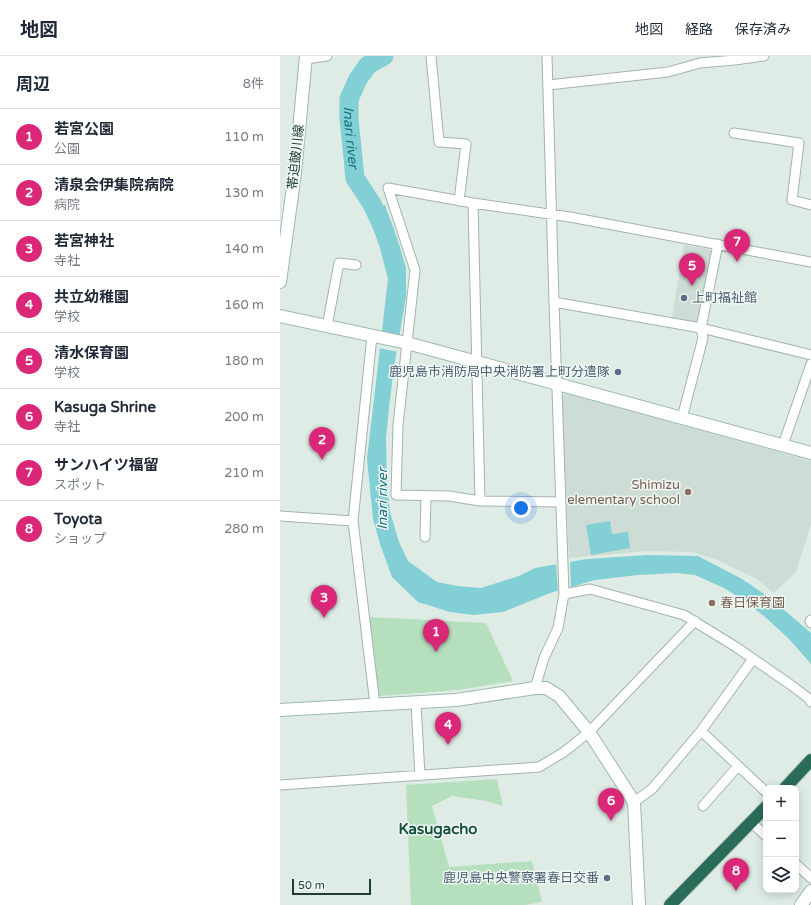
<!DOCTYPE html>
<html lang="ja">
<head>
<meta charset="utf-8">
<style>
  :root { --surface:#fff; --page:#f6f6f7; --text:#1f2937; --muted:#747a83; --line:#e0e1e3; --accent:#db2777 }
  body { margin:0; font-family:"Varela Round","Noto Sans JP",sans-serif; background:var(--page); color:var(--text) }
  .controls { position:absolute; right:12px; bottom:12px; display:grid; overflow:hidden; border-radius:8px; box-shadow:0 2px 10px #0003 }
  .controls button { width:36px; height:36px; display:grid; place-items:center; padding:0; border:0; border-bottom:1px solid var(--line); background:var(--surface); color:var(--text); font:20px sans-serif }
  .scale { position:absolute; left:12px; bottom:10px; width:79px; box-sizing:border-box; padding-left:4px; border:2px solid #1f3d33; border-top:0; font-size:11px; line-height:14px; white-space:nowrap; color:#1f3d33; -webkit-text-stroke:3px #f0f8f3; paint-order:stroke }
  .you { position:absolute; left:241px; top:452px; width:14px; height:14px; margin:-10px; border:3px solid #fff; border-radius:50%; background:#1a73e8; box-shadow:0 0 0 6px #1a73e833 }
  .badge { display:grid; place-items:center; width:26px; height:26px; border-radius:50%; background:var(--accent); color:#fff; font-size:13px; font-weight:700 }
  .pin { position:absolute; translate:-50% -33px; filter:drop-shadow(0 1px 2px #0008) }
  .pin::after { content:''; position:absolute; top:21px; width:14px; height:12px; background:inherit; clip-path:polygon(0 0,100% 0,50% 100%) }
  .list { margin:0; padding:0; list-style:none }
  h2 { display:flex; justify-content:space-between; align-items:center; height:52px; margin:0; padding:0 16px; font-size:17px }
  h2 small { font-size:13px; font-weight:400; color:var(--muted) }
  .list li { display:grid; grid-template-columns:26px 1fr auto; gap:12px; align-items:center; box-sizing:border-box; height:56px; padding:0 16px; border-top:1px solid var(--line) }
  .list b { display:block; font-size:15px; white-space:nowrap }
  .list p { margin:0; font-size:13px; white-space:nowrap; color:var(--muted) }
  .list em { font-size:13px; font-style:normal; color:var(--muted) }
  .icon { flex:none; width:22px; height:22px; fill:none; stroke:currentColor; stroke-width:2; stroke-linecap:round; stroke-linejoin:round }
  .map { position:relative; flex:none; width:531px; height:849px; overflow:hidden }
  header { display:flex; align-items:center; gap:24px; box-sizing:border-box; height:56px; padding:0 20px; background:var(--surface); border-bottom:1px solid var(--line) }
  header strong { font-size:19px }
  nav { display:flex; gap:22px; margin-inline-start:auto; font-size:14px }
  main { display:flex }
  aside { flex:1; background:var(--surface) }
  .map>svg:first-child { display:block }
  .built { fill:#cddcd4 }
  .green { fill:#b6dfbe }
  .water { fill:#82cfd6 }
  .pier { fill:#dfece5 }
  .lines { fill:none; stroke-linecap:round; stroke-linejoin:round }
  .river { stroke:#82cfd6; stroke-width:19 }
  .street-casing { stroke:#a2b4ac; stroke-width:11 }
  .secondary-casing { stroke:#9db9ad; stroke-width:14 }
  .highway-casing { stroke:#c0c9c6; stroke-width:14 }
  .street { stroke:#fff; stroke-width:9 }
  .secondary { stroke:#fff; stroke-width:12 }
  .highway { stroke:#286c59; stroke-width:12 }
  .service-dot { fill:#5c6f8a; stroke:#f0f8f3; stroke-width:1.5 }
  .education-dot { fill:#8d6e63; stroke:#f0f8f3; stroke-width:1.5 }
  .labels { text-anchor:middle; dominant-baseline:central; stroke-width:3; stroke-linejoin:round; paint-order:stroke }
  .street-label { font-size:13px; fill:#1f3d33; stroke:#f0f8f3 }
  .service-label { font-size:13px; fill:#4e5e75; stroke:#f0f8f3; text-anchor:end }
  .education-label { font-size:13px; fill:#785e54; stroke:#f0f8f3; text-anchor:end }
  .water-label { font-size:14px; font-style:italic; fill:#14747e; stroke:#f0f8f3 }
  .quarter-label { font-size:15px; font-weight:bold; fill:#19513f; stroke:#f0f8f3 }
</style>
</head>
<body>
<header>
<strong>地図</strong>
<nav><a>地図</a><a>経路</a><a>保存済み</a></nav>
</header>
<main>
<aside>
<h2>周辺<small>8件</small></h2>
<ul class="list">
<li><span class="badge">1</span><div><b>若宮公園</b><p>公園</p></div><em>110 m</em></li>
<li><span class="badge">2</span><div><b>清泉会伊集院病院</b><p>病院</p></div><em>130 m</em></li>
<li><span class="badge">3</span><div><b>若宮神社</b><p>寺社</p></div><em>140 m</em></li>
<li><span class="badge">4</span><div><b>共立幼稚園</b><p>学校</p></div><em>160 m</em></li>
<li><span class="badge">5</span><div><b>清水保育園</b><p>学校</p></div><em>180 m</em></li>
<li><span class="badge">6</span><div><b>Kasuga Shrine</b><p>寺社</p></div><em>200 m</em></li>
<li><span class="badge">7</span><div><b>サンハイツ福留</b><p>スポット</p></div><em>210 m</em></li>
<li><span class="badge">8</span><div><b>Toyota</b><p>ショップ</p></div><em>280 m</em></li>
</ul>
</aside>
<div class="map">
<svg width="531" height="849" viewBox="0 0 531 849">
  <rect width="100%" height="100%" fill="#dfece5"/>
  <path class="built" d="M404 189 430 193 432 198 420 263 415 266 392 262Z
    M287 337 531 405V468L516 516 494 537 475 522 435 503 412 496 367 495 289 502 282 341Z"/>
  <path class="green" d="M89 561 206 567 233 625 178 634 99 640Z
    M217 723 223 750 206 745 172 740 152 750 169 811 252 805 262 846 245 849H131L126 729Z"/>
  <path class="water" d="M105 149 119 188 126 212V241L114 311 109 351 106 382 107 428 110 456 119 486 128 505 157 526 177 530 201 532 239 520 255 512 307 503 368 499 418 500 462 523 489 541 531 577V608L509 583 484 560 460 542 444 532 415 519 397 517 358 519 315 524 270 537 223 556 194 559 170 556 138 546 112 521 101 491 93 463 87 403 108 223 100 192 87 155Z
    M330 465 332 478 348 476 350 492 311 499 306 469Z"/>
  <path class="pier" d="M100 275 122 279 119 296 98 292Z
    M290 503 291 533 278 537 276 505Z"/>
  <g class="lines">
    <path class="river" id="s1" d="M104 0 88 9 78 23 69 43V63L75 122 92 148 105 176"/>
    <g class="street-casing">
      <path id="street" d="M151 0 159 86 186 88 179 145
        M26 3 47 0
        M268 29 388 16 420 7 455 4 484 0
        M454 77 519 87 512 144 531 149
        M193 147 200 445
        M274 246 421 272 531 299
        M47 270 59 207 76 209
        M92 280 73 465 95 649
        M402 362 423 282 421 272 438 188
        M503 389 531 308
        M281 446 200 445 169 440 116 439 118 369 135 214 108 132 193 147 290 161 531 206
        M0 460 73 465
        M145 481 146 440
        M284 538 310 533 404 559 456 591 511 629 528 642 531 646
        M531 564 530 565 531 567
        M255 632 264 602 278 572 284 538 274 246 267 0
        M136 647 140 720
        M421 675 486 736
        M0 729 259 711 284 696 309 676 415 565
        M354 746 372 733 421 675 473 603
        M423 750 458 710
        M471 766 486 780
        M516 808 531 822"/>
    </g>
    <g class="secondary-casing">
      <path id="secondary" d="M0 226 15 117 26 0
        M0 260 127 287 531 397
        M0 654 176 644 255 632H266L279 640 309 676 354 746 359 849
        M521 849 531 835"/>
    </g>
    <g class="highway-casing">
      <path id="highway" d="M505 732 531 704
        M390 849 486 751"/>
    </g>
    <use href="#street" class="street"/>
    <use href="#secondary" class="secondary"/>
    <use href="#highway" class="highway"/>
  </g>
  <g class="service-dot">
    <circle cx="404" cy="242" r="4"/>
    <circle cx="338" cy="316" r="4"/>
    <circle cx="327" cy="822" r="4"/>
  </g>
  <g class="education-dot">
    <circle cx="408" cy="436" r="4"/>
    <circle cx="432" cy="547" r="4"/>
  </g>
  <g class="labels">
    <g class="street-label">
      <text transform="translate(16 101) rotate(-84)">帯迫皷川線</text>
    </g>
    <g class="service-label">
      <text x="412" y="242" text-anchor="start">上町福祉館</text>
      <text x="330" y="316">鹿児島市消防局中央消防署上町分遣隊</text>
      <text x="319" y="822">鹿児島中央警察署春日交番</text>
    </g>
    <g class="education-label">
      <text x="400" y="429">Shimizu<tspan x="400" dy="15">elementary school</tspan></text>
      <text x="440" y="547" text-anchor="start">春日保育園</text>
    </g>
    <g class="water-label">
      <text stroke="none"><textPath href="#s1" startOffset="96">Inari river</textPath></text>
      <text transform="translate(102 443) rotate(-90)">Inari river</text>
    </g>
    <g class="quarter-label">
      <text x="158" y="773">Kasugacho</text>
    </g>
  </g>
</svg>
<div class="controls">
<button>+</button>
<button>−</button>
<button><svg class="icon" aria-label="layers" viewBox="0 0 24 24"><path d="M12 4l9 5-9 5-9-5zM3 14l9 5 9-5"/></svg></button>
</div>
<div class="scale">50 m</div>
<div class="you"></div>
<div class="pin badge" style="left:156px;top:596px">1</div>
<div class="pin badge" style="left:42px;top:404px">2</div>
<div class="pin badge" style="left:44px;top:562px">3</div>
<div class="pin badge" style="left:168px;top:689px">4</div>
<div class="pin badge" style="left:412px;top:230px">5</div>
<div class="pin badge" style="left:331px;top:765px">6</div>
<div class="pin badge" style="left:457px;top:206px">7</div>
<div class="pin badge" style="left:456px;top:835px">8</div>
</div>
</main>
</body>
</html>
